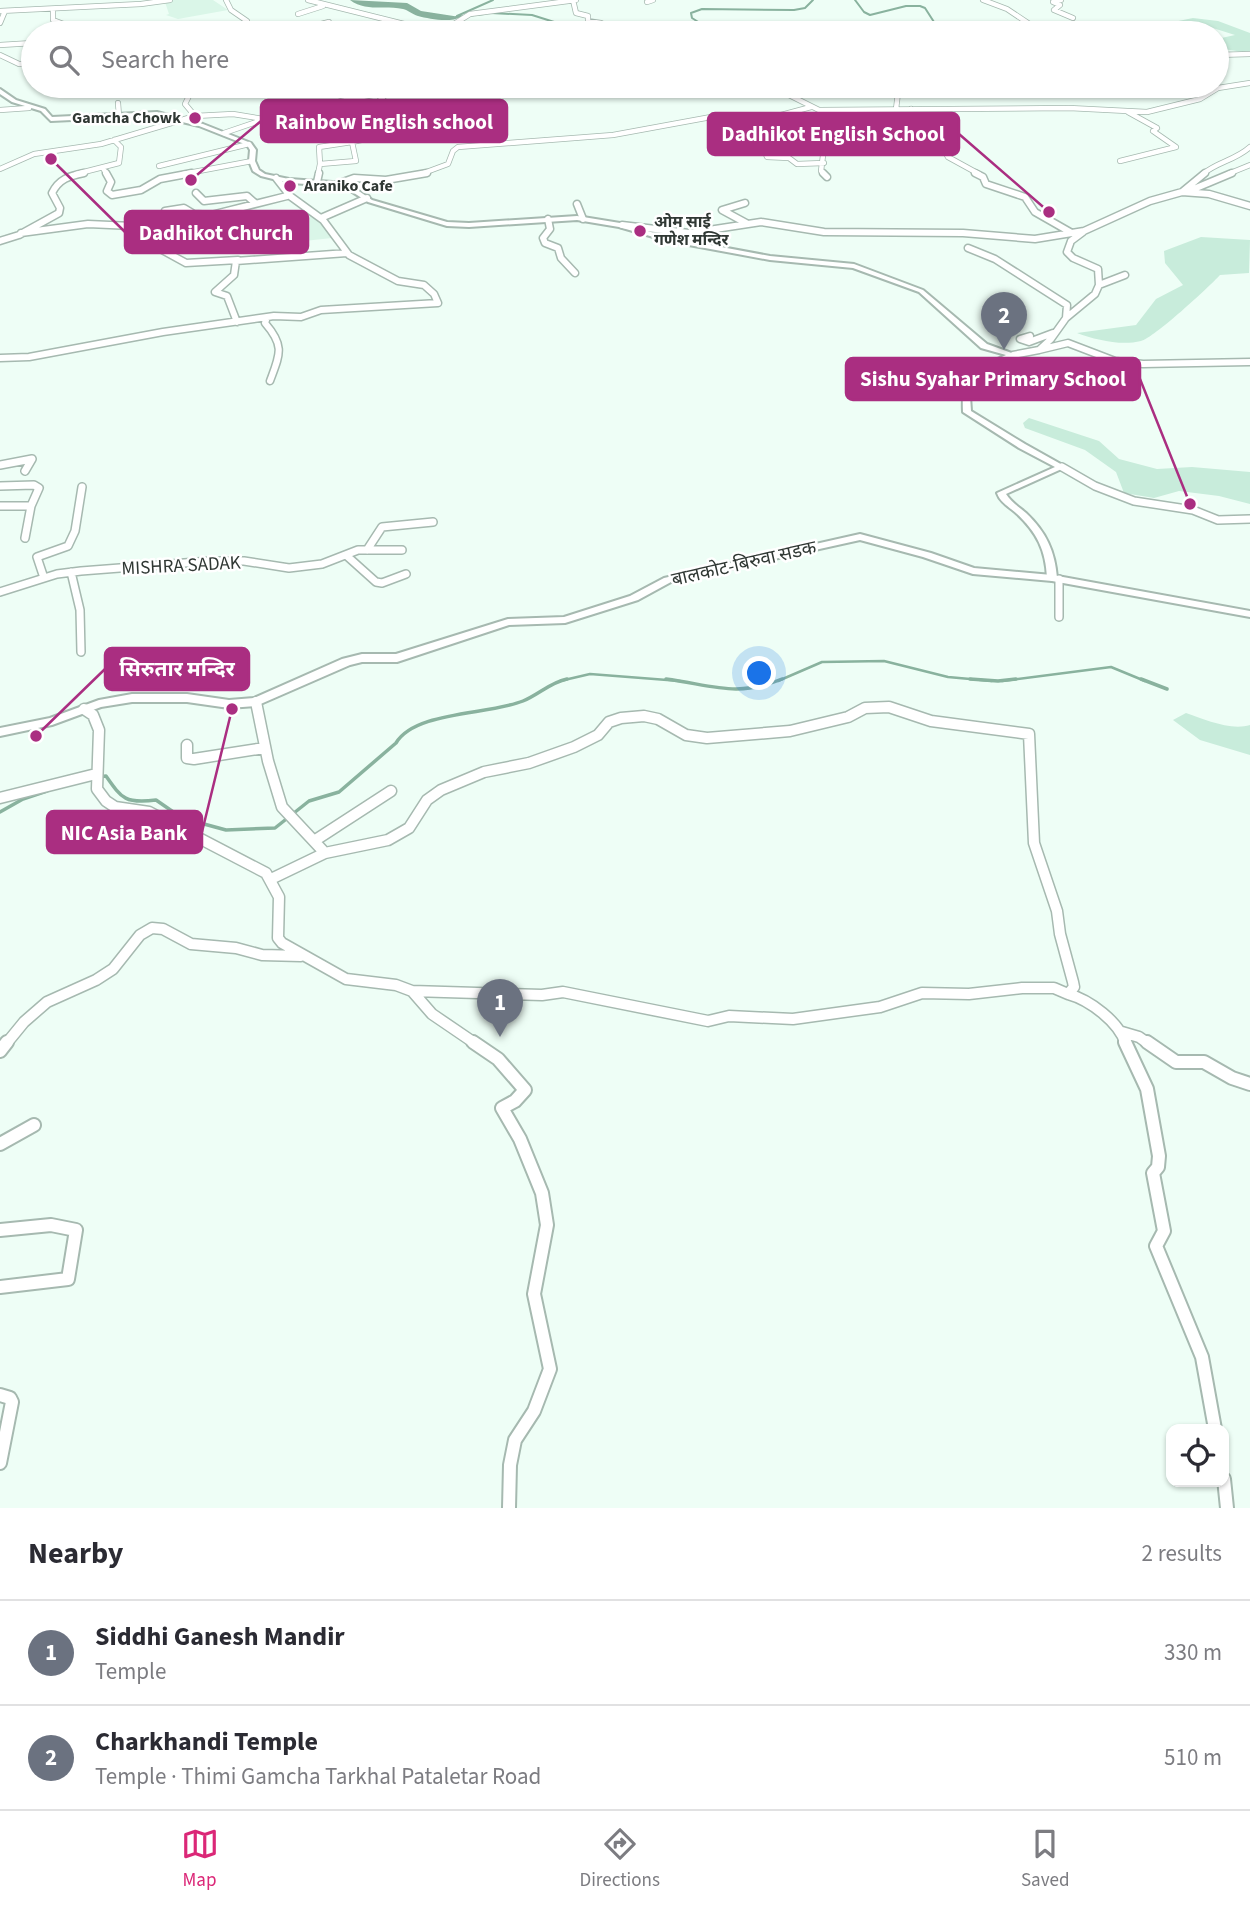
<!DOCTYPE html>
<html lang="en">
<head>
<meta charset="utf-8">
<style>
  :root { --surface:#fff; --page:#f7f7f7; --text:#2b2b33; --muted:#7c7c81; --line:#e1e1e2; --accent:#db2777 }
  body { margin:0; font-family:"Source Sans 3","Noto Sans Devanagari",sans-serif; background:var(--page); color:var(--text) }
  .controls { position:absolute; right:21px; bottom:21px; display:grid; overflow:hidden; border-radius:14px; box-shadow:0 2px 5px #0004 }
  .controls button { width:63px; height:63px; display:grid; place-items:center; padding:0; border:0; border-bottom:2px solid var(--line); background:var(--surface); color:var(--text); font:35px sans-serif }
  .you { position:absolute; left:760px; top:674px; width:24px; height:24px; margin:-18px; border:5px solid #fff; border-radius:50%; background:#1a73e8; box-shadow:0 0 0 10px #1a73e833 }
  .badge { display:grid; place-items:center; width:46px; height:46px; border-radius:50%; background:var(--accent); color:#fff; font-size:23px; font-weight:700 }
  .pin { position:absolute; translate:-50% -58px; filter:drop-shadow(0 2px 4px #0008) }
  .pin::after { content:''; position:absolute; top:37px; width:24px; height:21px; background:inherit; clip-path:polygon(0 0,100% 0,50% 100%) }
  .list { margin:0; padding:0; list-style:none }
  h2 { display:flex; justify-content:space-between; align-items:center; height:91px; margin:0; padding:0 28px; font-size:30px }
  h2 small { font-size:23px; font-weight:400; color:var(--muted) }
  .list li { display:grid; grid-template-columns:46px 1fr auto; gap:21px; align-items:center; box-sizing:border-box; height:105px; padding:0 28px; border-top:2px solid var(--line) }
  .list b { display:block; font-size:26px; white-space:nowrap }
  .list p { margin:0; font-size:23px; white-space:nowrap; color:var(--muted) }
  .list em { font-size:23px; font-style:normal; color:var(--muted) }
  .icon { flex:none; width:38px; height:38px; fill:none; stroke:currentColor; stroke-width:2; stroke-linecap:round; stroke-linejoin:round }
  .map { position:relative; flex:none; width:1250px; height:1508px; overflow:hidden }
  .search { position:absolute; background:var(--surface); box-shadow:0 2px 5px #0004; left:21px; right:21px; top:21px; height:77px; display:flex; align-items:center; gap:18px; box-sizing:border-box; padding:0 24px; border-radius:38px; color:var(--muted); font-size:26px }
  .sheet { height:301px; background:var(--surface) }
  nav { display:flex; justify-content:space-around; align-items:center; box-sizing:border-box; height:98px; border-top:2px solid var(--line); background:var(--surface); font-size:19px; color:var(--muted) }
  nav a { display:grid; justify-items:center; gap:4px }
  nav .on { color:var(--accent) }
  .map>svg:first-child { display:block }
  .built { fill:#daf6e8 }
  .green { fill:#c8ecdb }
  .lines { fill:none; stroke-linecap:round; stroke-linejoin:round }
  .stream-far2 { stroke:#89b29e; stroke-width:2 }
  .stream-far1 { stroke:#89b29e; stroke-width:2.5 }
  .stream { stroke:#89b29e; stroke-width:3.5 }
  .river { fill:#89b29e; fill-rule:evenodd }
  .minor-far4-casing { stroke:#a6b9b0; stroke-width:6 }
  .minor-far3-casing { stroke:#a6b9b0; stroke-width:9 }
  .minor-far2-casing { stroke:#a6b9b0; stroke-width:10 }
  .minor-far1-casing { stroke:#a6b9b0; stroke-width:13 }
  .minor-casing { stroke:#a6b9b0; stroke-width:16 }
  .tertiary-casing { stroke:#a6b9b0; stroke-width:4 }
  .secondary-casing { stroke:#a6b9b0; stroke-width:4 }
  .minor-far4 { stroke:#fff; stroke-width:4.5 }
  .minor-far3 { stroke:#fff; stroke-width:6 }
  .minor-far2 { stroke:#fff; stroke-width:7 }
  .minor-far1 { stroke:#fff; stroke-width:10 }
  .minor { stroke:#fff; stroke-width:12 }
  .tertiary { fill:#fff; fill-rule:evenodd }
  .secondary { fill:#fff; fill-rule:evenodd }
  .poi-dot { fill:#aa2e81; stroke:#fff; stroke-width:2.5 }
  .labels { text-anchor:middle; dominant-baseline:central; stroke-width:5; stroke-linejoin:round; paint-order:stroke }
  .far-poi-label { font-size:16px; font-weight:bold; fill:#303834; stroke:#fff; text-anchor:start }
  .street-label { font-size:19px; fill:#303834; stroke:#fff }
  .leader { fill:none; stroke:#aa2e81; stroke-width:2.5 }
  .callout-dot { fill:#aa2e81; stroke:#fff; stroke-width:2.5 }
  .callout { fill:#aa2e81; stroke:#aa2e81; stroke-width:2.5 }
  .callout-label { font-size:21px; text-anchor:middle; font-weight:bold; fill:#fff }
</style>
</head>
<body>
<div class="map">
<svg width="1250" height="1508" viewBox="0 0 1250 1508">
  <rect width="100%" height="100%" fill="#eefef6"/>
  <path class="built" d="M173 0H213L228 10 178 19 166 15 169 14 165 2Z
    M311 214 321 220 332 238 295 242 289 224Z"/>
  <path class="green" d="M1193 18 1218 21 1250 33V53L1223 49 1217 52V39L1235 35 1197 23 1188 28 1148 33 1159 25Z
    M1201 237 1250 240 1249 273 1220 275C1209 287 1154 338 1141 341 1121 346 1096 340 1077 333L1136 325 1156 299 1183 285 1165 263 1164 251Z
    M1029 418 1099 441 1119 459 1157 469 1192 467 1250 472V504L1219 496 1179 491 1154 498 1124 493 1116 472 1085 450 1025 428 1023 423Z
    M1186 713C1204 719 1230 731 1250 725V755L1200 740 1173 720Z"/>
  <g class="lines">
    <path class="stream-far2" d="M855 0 864 12 870 15 906 6H920L925 8 934 22 963 33
      M491 13 532 15 570 27
      M457 16 493 0
      M456 17 484 14
      M572 28 582 33
      M632 33C656 22 679 36 703 25L692 18 691 13 702 9 794 10 805 8 813 0"/>
    <path class="stream-far1" d="M560 681 590 674 680 681
      M778 681 822 662 884 661 948 677 992 681
      M1002 681 1111 667 1145 681"/>
    <path class="stream" d="M666 679C712 685 736 698 782 679
      M970 679 998 681 1016 679
      M1141 679 1167 689
      M98 777 106 776C122 799 126 804 156 800L182 818 226 830 275 828 309 801 339 792 396 743C415 711 488 715 523 701 538 695 551 682 567 679
      M0 812 23 799 47 791"/>
    <path class="river" d="M350 0 407 3 421 11 460 17C451 23 429 19 418 16 412 14 408 10 403 9 384 5 366 12 350 0Z"/>
    <g class="minor-far4-casing">
      <path id="minor-far4" d="M226 0 231 10 247 21 244 30 236 33
        M308 0 432 31 454 24 470 14 576 0
        M573 0 576 13 588 16V21L601 23
        M983 0 1007 9 1043 33
        M1061 0 1053 2 1060 5 1054 10 1073 18
        M647 2 653 0
        M53 9V20L87 33
        M0 11 141 4 170 0
        M298 14 323 6
        M0 23 5 11
        M242 31 269 33
        M89 33 116 26 134 33
        M287 33 329 22
        M498 33 554 28 577 33
        M637 33 650 30 665 33
        M737 33 763 26
        M1068 33H1099
        M0 45 33 43
        M0 55 19 64H33
        M1217 55 1250 54
        M194 86 185 104 195 116
        M747 86 785 93 819 110 1069 108 1147 112 1200 99 1218 88 1250 83
        M895 86 898 93 896 109
        M118 103 119 116
        M911 109 922 122 926 136 941 145 948 157 979 174
        M0 110 29 108
        M819 110 825 140 821 171 824 174
        M395 111 420 108
        M356 114 369 129
        M349 126 351 141
        M224 133 262 120
        M371 138 395 135
        M352 142 371 138 370 129 392 126 387 117 397 113 376 93
        M352 142 356 161 320 164 319 147Z
        M761 142 767 157 789 158 797 164 824 163
        M1120 161 1176 147 1153 131 1157 128 1128 112
        M159 166 249 144
        M0 169 34 154 101 144 195 116 233 114 263 119H299L316 109 341 101 421 86
        M104 170 107 174
        M76 174 119 163 121 147 114 140
        M183 174 252 161
        M318 174 320 164
        M421 174 448 164 453 151 458 147 613 135 711 117 760 124 770 118 811 107
        M1203 174C1217 162 1236 160 1250 147
        M1228 174 1250 165"/>
    </g>
    <g class="minor-far3-casing">
      <path id="minor-far3" d="M106 173 111 182 107 191 112 195 141 190 160 179 192 173
        M823 173 827 177
        M975 173 983 177 986 184 1025 197 1035 212 1070 232
        M317 182 319 173
        M340 183 354 178 386 180 427 173
        M1189 191 1232 173
        M1182 192 1205 173
        M196 193 204 201 247 196 255 203
        M745 203 722 210 746 223
        M577 204 583 219
        M165 211 184 208 194 214 211 215 287 196
        M194 214 132 226 137 246 153 245 186 263 238 260
        M211 215 214 229
        M321 218 367 198
        M548 219 550 229 543 238 545 243 558 248 561 258 575 273
        M622 225 689 233 761 222 824 232 963 233 1035 239 1084 231 1150 201 1182 192 1209 194 1250 206
        M21 233 88 224 132 226
        M0 241 19 235 59 213 60 208 52 193C59 179 69 176 84 173
        M968 248 995 259 1067 305 1066 318
        M1099 285 1125 275
        M267 317 265 323C285 346 280 354 270 381
        M237 322 227 296 215 292 234 275 236 261 347 253
        M1030 336 1020 339 1029 342 1053 333
        M1039 350 1068 343 1115 361 1143 364 1250 362
        M1013 355 1039 350 1051 339 1066 318 1095 294 1099 285 1098 269 1073 258 1067 252 1071 241 1083 232
        M0 358 29 357 163 332 274 316 301 317 321 310 438 303 434 294 424 285 398 281 349 255 323 220 290 196 276 178"/>
    </g>
    <g class="minor-far2-casing">
      <path id="minor-far2" d="M0 465 32 459 25 471
        M1062 467 1095 486 1134 501 1193 510 1218 520 1250 519
        M0 486 34 485 39 488 31 506 25 538
        M0 506H31
        M367 550 382 527 433 522
        M347 556 376 582 382 583 406 574
        M71 572 80 610 81 652
        M44 578 37 557 68 546 75 531 82 487
        M1059 579V617
        M0 592 57 574 81 571 210 561H244L289 568 322 564 358 550H402"/>
    </g>
    <g class="minor-far1-casing">
      <path id="minor-far1" d="M256 702 268 761 282 807 325 853
        M84 709 93 715 99 730 97 789 106 801 115 807 149 812 266 873 279 897 278 938 282 943 346 979 396 985 412 991 432 1014 476 1044
        M187 745V758L194 759 264 748
        M0 798 96 774
        M314 841 391 791
        M271 879 325 853 388 840 409 828 427 800 441 790 484 772 529 763 574 747 598 735 609 722 621 718 644 716 658 719 686 735 707 738 790 731 848 717 865 708 889 707 931 721 1029 734 1034 843 1057 911 1060 934 1073 982 1074 987 1068 994C1090 1000 1119 1022 1126 1044
        M412 991 542 995 563 992 708 1021 729 1016 793 1019 880 1007 922 993 969 994 1022 988H1054L1068 994
        M1122 1032 1139 1037 1149 1044
        M6 1044 24 1022 47 1002 96 980 113 969 140 935 152 928 163 929 191 944 236 948 262 955 301 956"/>
    </g>
    <g class="minor-casing">
      <path id="minor" d="M473 1042 498 1059 525 1090 515 1101 502 1108 520 1139 542 1193 547 1225 534 1294 550 1369 534 1411 515 1440 510 1465 509 1508
        M1125 1042 1147 1089 1159 1156 1158 1167 1153 1173 1164 1231 1156 1246 1202 1357 1215 1429
        M1147 1042 1176 1062H1204L1232 1078 1250 1084
        M0 1051 7 1042
        M0 1144 34 1125
        M0 1230 51 1225 76 1230 68 1279 0 1287
        M0 1395 10 1398 12 1402 0 1463
        M1224 1479 1227 1508"/>
    </g>
    <g class="tertiary-casing">
      <path id="tertiary" d="M0 89 16 100 45 109 52 117 157 112 203 124 251 143 256 150 255 161 259 170 265 174 289 179 347 183 372 200 447 222 469 223 577 216 620 223 668 237 770 256 854 264 923 290 987 344 1017 355 986 369 974 378 970 396 971 411 1025 444 1066 467 1006 494C1011 502 1019 507 1026 513 1046 532 1055 551 1057 578L1052 581 1047 578C1046 551 1037 532 1016 513 1009 507 1000 502 997 493L1055 467 1019 448 963 412C961 367 972 372 1006 355L981 348 919 292 853 268 770 260 667 241 619 227 577 220 469 227 447 226 368 202 343 186 289 183 261 176 253 171 249 161 250 150 247 145 199 126 157 116 51 121 41 111 12 102 0 94Z"/>
    </g>
    <g class="secondary-casing">
      <path id="secondary" d="M860 534 931 553 974 568 1052 575 1250 611V617L1052 581 973 574 923 557 860 540 671 582 638 600 565 623 509 625 397 662H362L350 665 256 706 229 708 187 702H132L101 707 52 725 0 736V728L50 718 99 700 132 694H187L229 700 254 698 342 659 362 654H396L508 619 564 617 630 596 664 578Z"/>
    </g>
    <use href="#minor-far4" class="minor-far4"/>
    <use href="#minor-far3" class="minor-far3"/>
    <use href="#minor-far2" class="minor-far2"/>
    <use href="#minor-far1" class="minor-far1"/>
    <use href="#minor" class="minor"/>
    <use href="#tertiary" class="tertiary"/>
    <use href="#secondary" class="secondary"/>
  </g>
  <g class="poi-dot">
    <circle cx="195" cy="118" r="7"/>
    <circle cx="290" cy="186" r="7"/>
    <circle cx="640" cy="231" r="7"/>
  </g>
  <g class="labels">
    <g class="far-poi-label">
      <text x="181" y="118" text-anchor="end">Gamcha Chowk</text>
      <text x="304" y="186">Araniko Cafe</text>
      <text x="654" y="222">ओम साई<tspan x="654" dy="18">गणेश मन्दिर</tspan></text>
    </g>
    <g class="street-label">
      <text transform="translate(744 564) rotate(-13)">बालकोट-बिरुवा सडक</text>
      <text transform="translate(181 566) rotate(-3)">MISHRA SADAK</text>
    </g>
  </g>
  <path class="leader" d="M191 180L261 121M1049 212L959 134M51 159L125 232M1190 504L1140 379M36 736L105 669M232 709L202 832"/>
  <g class="callout-dot">
    <circle cx="191" cy="180" r="7"/>
    <circle cx="1049" cy="212" r="7"/>
    <circle cx="51" cy="159" r="7"/>
    <circle cx="1190" cy="504" r="7"/>
    <circle cx="36" cy="736" r="7"/>
    <circle cx="232" cy="709" r="7"/>
  </g>
  <g class="callout">
    <rect x="261" y="100" width="246" height="42" rx="7"/>
    <rect x="708" y="113" width="251" height="42" rx="7"/>
    <rect x="125" y="211" width="183" height="42" rx="7"/>
    <rect x="846" y="358" width="294" height="42" rx="7"/>
    <rect x="105" y="648" width="144" height="42" rx="7"/>
    <rect x="47" y="811" width="155" height="42" rx="7"/>
  </g>
  <g class="callout-label">
    <text x="384" y="129">Rainbow English school</text>
    <text x="833" y="141">Dadhikot English School</text>
    <text x="216" y="240">Dadhikot Church</text>
    <text x="993" y="386">Sishu Syahar Primary School</text>
    <text x="177" y="676">सिरुतार मन्दिर</text>
    <text x="124" y="840">NIC Asia Bank</text>
  </g>
</svg>
<div class="controls">
<button><svg class="icon" aria-label="locate" viewBox="0 0 24 24"><circle cx="12" cy="12" r="6"/><path d="M12 2v4M12 18v4M2 12h4M18 12h4"/></svg></button>
</div>
<div class="you"></div>
<div class="pin badge" style="left:500px;top:1037px;background:#6b7280">1</div>
<div class="pin badge" style="left:1004px;top:350px;background:#6b7280">2</div>
<div class="search"><svg class="icon" aria-label="search" viewBox="0 0 24 24"><circle cx="10" cy="10" r="6"/><path d="M15 15l6 6"/></svg>Search here</div>
</div>
<section class="sheet">
<h2>Nearby<small>2 results</small></h2>
<ul class="list">
<li><span class="badge" style="background:#6b7280">1</span><div><b>Siddhi Ganesh Mandir</b><p>Temple</p></div><em>330 m</em></li>
<li><span class="badge" style="background:#6b7280">2</span><div><b>Charkhandi Temple</b><p>Temple · Thimi Gamcha Tarkhal Pataletar Road</p></div><em>510 m</em></li>
</ul>
</section>
<nav>
<a class="on"><svg class="icon" aria-label="map" viewBox="0 0 24 24"><path d="M3 6l6-2 6 2 6-2v14l-6 2-6-2-6 2zM9 4v14M15 6v14"/></svg>Map</a>
<a><svg class="icon" aria-label="directions" viewBox="0 0 24 24"><path d="M12 3l9 9-9 9-9-9zM9 14v-3h6M13 9l2 2-2 2"/></svg>Directions</a>
<a><svg class="icon" aria-label="saved" viewBox="0 0 24 24"><path d="M7 4h10v16l-5-4-5 4z"/></svg>Saved</a>
</nav>
</body>
</html>
